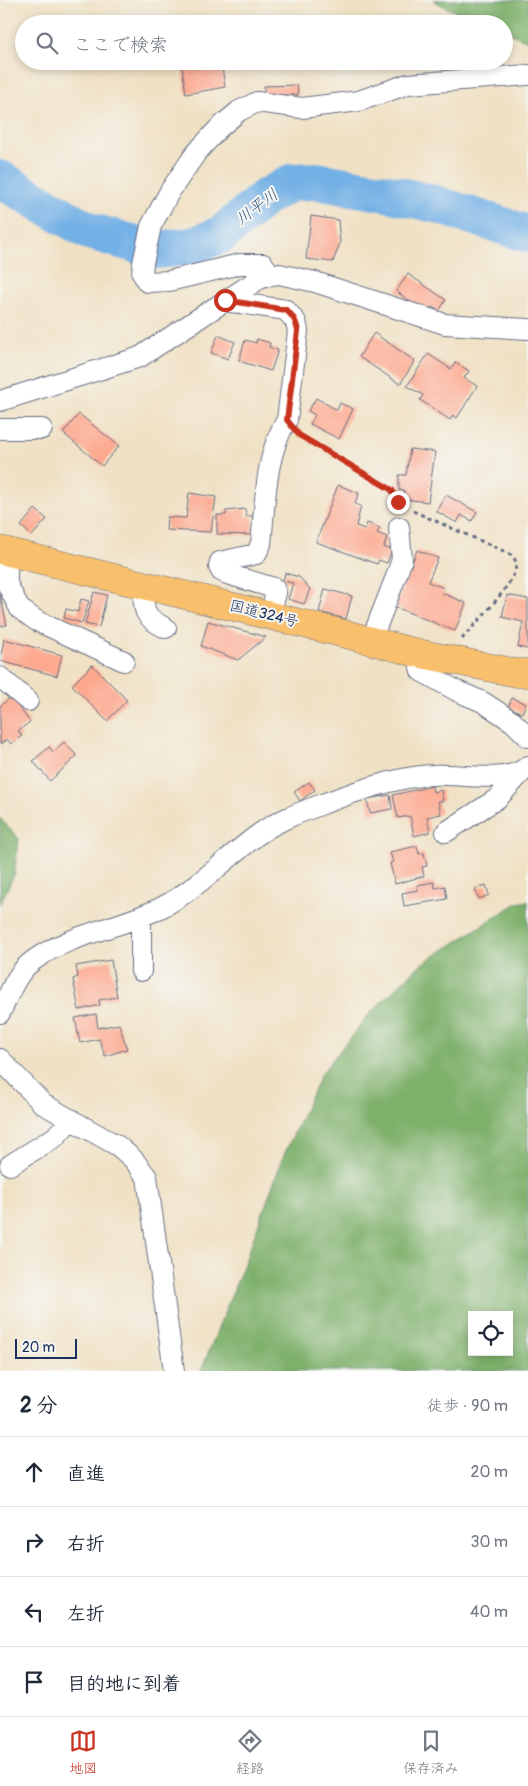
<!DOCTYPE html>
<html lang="ja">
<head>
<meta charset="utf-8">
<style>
  :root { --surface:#fff; --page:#f2f2f3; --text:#1f2937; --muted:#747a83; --line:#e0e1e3; --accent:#c8321e }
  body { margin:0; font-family:Pangolin,"Klee One",sans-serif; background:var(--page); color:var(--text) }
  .controls { position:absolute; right:15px; bottom:15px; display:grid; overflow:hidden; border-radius:0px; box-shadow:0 2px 8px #0003 }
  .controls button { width:45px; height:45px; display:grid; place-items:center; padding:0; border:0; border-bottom:1px solid var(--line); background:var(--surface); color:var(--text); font:25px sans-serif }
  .scale { position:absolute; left:15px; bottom:12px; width:62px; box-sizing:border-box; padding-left:5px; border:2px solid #1b2f5e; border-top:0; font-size:14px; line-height:18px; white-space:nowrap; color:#1b2f5e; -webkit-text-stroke:4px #f6f6f2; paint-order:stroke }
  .stop { position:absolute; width:15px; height:15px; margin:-11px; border:4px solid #c8321e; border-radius:50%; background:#fff }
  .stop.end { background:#c8321e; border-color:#fff; box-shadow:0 1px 5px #0008 }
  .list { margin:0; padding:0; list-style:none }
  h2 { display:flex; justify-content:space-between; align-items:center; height:65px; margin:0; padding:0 20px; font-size:21px }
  h2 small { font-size:16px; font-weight:400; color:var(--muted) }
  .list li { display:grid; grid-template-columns:32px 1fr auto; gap:15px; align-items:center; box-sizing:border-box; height:70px; padding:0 20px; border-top:1px solid var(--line) }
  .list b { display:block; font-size:19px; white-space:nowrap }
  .list em { font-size:16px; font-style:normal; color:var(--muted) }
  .icon { flex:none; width:28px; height:28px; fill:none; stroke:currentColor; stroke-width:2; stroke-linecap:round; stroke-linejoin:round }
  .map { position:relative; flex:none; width:528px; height:1371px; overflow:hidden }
  .search { position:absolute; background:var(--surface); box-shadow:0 2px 8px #0003; left:15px; right:15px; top:15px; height:55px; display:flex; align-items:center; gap:12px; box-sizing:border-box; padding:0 18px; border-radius:28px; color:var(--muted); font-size:19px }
  .sheet { height:345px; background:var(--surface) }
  nav { display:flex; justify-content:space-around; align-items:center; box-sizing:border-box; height:70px; border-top:1px solid var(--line); background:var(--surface); font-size:14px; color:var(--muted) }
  nav a { display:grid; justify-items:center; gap:2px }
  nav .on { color:var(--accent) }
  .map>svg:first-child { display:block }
  .forest { fill:#7eb06a; stroke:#4c7064; fill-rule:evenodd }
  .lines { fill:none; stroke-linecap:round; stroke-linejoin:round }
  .river { stroke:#73b0e5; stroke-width:38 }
  .building { fill:#fda98f }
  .street-casing { stroke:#666d82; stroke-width:22 }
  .highway-casing { stroke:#666d82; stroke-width:29 }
  .path { stroke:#666d82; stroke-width:3; stroke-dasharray:4 4; stroke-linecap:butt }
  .street { stroke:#fff; stroke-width:20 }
  .highway { stroke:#f8bf6c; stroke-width:28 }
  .route { stroke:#c8321e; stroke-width:6 }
  .labels { text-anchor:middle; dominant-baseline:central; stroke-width:4; stroke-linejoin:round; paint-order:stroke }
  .street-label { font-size:15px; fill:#1b2f5e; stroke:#f6f6f2 }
  .water-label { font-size:16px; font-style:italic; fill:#355686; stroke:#f6f6f2 }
</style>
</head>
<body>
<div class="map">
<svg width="528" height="1371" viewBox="0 0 528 1371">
  <rect width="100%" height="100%" fill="#f6f6f2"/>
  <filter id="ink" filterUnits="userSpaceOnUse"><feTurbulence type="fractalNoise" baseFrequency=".02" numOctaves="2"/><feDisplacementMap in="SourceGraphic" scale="10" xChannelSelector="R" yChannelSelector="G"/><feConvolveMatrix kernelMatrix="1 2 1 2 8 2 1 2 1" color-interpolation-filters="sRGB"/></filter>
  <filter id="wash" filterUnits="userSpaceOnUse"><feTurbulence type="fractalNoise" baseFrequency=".0096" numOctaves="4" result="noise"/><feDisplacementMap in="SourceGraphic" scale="20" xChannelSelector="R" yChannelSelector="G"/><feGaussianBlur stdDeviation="1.12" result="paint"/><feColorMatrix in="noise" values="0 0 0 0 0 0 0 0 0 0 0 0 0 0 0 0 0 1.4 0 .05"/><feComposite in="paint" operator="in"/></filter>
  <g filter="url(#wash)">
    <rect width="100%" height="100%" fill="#f0e1c4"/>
    <path class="forest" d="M433 0H528V41L504 31V24H486L449 9Z
      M0 818 19 839 14 875 0 904Z
      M528 901V1371H201L244 1264 283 1157 321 1074 371 1012 420 965 517 903ZM472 1315H509V1352H472Z"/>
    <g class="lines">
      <path class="river" d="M0 179 89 231 156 250 193 246 222 234 266 197 293 182 316 181 387 193 435 204 528 234"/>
    </g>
    <g id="blocks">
      <path class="building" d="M221 61 225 87 186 94 182 67Z
        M297 85 298 95H264V86Z
        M311 216 338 220 340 243 333 262 306 259Z
        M408 274 446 300 439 311 432 307 427 310 420 309 396 291Z
        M374 333 415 361 400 384 359 357Z
        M218 335 235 342 228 359 211 353Z
        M257 339 270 343 269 347 278 350 271 371 239 361 245 340 256 343Z
        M428 354 451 369 455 362 469 371 464 378 477 386 457 418 453 415 450 420 420 400 423 395 407 386Z
        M316 398 337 410 340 403 353 409 339 439 310 424 315 415 308 411Z
        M79 414 119 446 102 466 63 433Z
        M410 449 435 452 428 502 403 499 404 490H399V475H406Z
        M338 485 359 493 355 504 361 506 356 526 365 529 367 523 380 528 377 533 387 537 384 547 392 550 387 563 379 560 377 564 316 542Z
        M189 493 216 497 211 532 166 530 167 517 186 518Z
        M446 495 477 512 472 521 461 515 457 523 436 511Z
        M35 509 47 519 32 536 21 526Z
        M245 509 246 516H253L252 535 217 534V515H226V511Z
        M417 550 438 558 428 582 444 588 442 593 466 603 455 631 395 607Z
        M285 573 299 577 310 589 304 604 288 599 293 583 283 581Z
        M325 589 352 596 346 619 319 612Z
        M94 592 107 595 99 627 85 624Z
        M0 594 7 625 0 626Z
        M507 595 528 599V649L518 647 523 622 502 617Z
        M81 599 89 601 82 623 64 618 66 609 78 612Z
        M208 621 266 637 238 660 201 646Z
        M4 639 62 655 57 676 0 661Z
        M92 665 127 700 107 721 72 685Z
        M11 697 30 722 18 731 22 736 11 744 7 739 0 744V706Z
        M512 698 526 704 522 713 508 707Z
        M64 742 77 756 50 781 33 761 49 747 53 752Z
        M309 782 315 790 300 801 294 792Z
        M432 786 433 792 441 790 443 801H438L441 814 427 817 430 832 414 836 410 816 398 818 393 795Z
        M390 795 392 809 370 813 367 799Z
        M417 846 419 854 424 853 427 866 422 867 424 876 395 884 390 863 393 862 390 852Z
        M434 882 435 888 445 886 447 899 404 906 402 893 418 890 417 885Z
        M486 885 489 895 479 899 475 889Z
        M111 960 117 997 99 1000 100 1005 79 1010 73 979 78 977 76 966Z
        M96 1014 98 1028 119 1024 127 1049 105 1056 99 1039 80 1043 75 1018Z"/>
    </g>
  </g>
  <g filter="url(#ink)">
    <use href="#blocks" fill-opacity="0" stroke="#666d82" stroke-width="1"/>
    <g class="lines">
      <g class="street-casing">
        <path id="street" d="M271 275 263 264H240L169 281 147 282 142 273 143 263 151 226 170 191 196 153 219 128 239 111 257 102 302 108 359 101 408 84 528 75
          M225 301 286 310 296 322 298 331 287 420C265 453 265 506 261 544L256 554 220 562 219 567 221 571 227 574 274 588 276 593 270 615
          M0 401 140 357 225 301 259 279 271 275 279 274 315 282 445 324 528 329
          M0 429H42
          M7 551V584L20 609 37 621 124 661
          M144 585C143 609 142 617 166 628
          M371 641 397 574 402 559 399 527
          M417 653 421 671 457 691 483 702 513 722 528 737
          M0 677 28 701
          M446 832 498 798 523 771
          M141 917V971
          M0 1013C9 995 16 972 34 960 73 932 124 928 166 905 200 886 227 857 259 834 277 821 298 813 320 805 333 800 346 795 359 791 380 784 410 776 433 775 459 773 508 785 528 766
          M0 1059 43 1104 118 1146 133 1159 147 1177 174 1371
          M10 1165 55 1137 71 1119"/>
      </g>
      <g class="highway-casing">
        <path id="highway" d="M0 550 349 635 417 653 517 673H528"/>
      </g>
      <path class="path" d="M300 436 392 490 398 502 405 507
        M413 511 508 553 514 557C515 560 516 562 516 565 515 585 475 623 462 639"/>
      <use href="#street" class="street"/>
      <use href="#highway" class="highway"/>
    </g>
  </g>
  <g class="lines" filter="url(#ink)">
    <path class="route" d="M225 300 286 310C294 316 296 322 298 331L287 420 299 435 392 490 398 502"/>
  </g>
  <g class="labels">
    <g class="street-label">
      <text transform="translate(264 614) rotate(14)">国道324号</text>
    </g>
    <g class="water-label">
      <text transform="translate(257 207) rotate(-37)">川平川</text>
    </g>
  </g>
</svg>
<div class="controls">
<button><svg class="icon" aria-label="locate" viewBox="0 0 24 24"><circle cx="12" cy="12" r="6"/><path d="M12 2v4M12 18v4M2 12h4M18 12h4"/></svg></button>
</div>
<div class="scale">20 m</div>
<div class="stop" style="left:225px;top:300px"></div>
<div class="stop end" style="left:398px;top:502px"></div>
<div class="search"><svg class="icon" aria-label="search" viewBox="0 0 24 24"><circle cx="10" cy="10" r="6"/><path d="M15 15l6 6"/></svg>ここで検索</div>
</div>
<section class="sheet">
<h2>2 分<small>徒歩 · 90 m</small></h2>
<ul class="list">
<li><svg class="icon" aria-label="ahead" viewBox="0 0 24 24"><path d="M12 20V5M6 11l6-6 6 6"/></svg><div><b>直進</b></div><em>20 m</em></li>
<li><svg class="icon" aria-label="right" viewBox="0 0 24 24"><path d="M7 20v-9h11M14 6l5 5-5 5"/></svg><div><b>右折</b></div><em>30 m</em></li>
<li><svg class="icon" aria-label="left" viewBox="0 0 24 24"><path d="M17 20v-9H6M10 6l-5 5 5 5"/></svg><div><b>左折</b></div><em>40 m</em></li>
<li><svg class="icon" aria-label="arrive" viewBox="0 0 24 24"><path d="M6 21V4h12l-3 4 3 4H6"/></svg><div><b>目的地に到着</b></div></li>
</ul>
</section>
<nav>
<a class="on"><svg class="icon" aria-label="map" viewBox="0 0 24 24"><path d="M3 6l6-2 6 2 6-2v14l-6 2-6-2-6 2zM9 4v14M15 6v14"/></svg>地図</a>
<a><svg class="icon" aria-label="directions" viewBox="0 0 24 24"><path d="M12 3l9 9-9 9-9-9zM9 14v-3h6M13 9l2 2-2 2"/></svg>経路</a>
<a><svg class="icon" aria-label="saved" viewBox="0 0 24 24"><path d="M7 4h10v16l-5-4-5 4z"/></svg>保存済み</a>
</nav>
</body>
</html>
